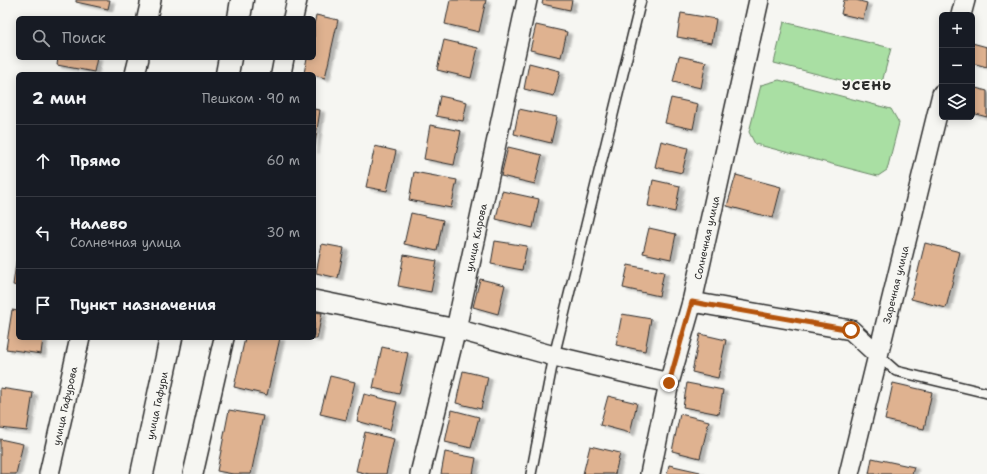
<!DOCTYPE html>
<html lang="ru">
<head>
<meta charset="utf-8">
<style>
  :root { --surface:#171b24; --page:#242831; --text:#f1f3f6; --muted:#9ea1a6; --line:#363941 }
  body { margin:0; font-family:"Shantell Sans",sans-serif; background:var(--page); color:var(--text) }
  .controls { position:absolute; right:12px; top:12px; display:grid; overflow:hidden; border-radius:6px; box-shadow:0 2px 10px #0003 }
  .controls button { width:36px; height:36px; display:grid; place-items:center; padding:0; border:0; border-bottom:1px solid var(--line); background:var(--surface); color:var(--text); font:20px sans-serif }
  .stop { position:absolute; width:12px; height:12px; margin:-9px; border:3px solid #b45309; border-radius:50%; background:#fff }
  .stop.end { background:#b45309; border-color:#fff; box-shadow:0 1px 4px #0008 }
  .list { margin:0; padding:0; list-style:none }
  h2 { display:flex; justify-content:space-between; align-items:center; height:52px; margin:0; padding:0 16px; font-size:17px }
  h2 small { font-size:13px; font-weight:400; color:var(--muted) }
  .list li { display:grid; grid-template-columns:26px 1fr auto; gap:12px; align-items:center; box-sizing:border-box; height:72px; padding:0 16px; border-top:1px solid var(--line) }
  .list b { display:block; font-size:15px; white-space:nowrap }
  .list p { margin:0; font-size:13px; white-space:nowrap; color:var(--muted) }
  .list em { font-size:13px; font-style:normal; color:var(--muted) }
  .icon { flex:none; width:22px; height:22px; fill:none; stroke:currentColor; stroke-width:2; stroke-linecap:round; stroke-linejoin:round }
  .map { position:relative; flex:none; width:987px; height:474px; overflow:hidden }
  .search { position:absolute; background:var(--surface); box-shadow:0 2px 10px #0003; left:16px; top:16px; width:300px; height:44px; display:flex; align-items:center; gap:10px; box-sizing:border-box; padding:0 14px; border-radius:6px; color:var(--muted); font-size:15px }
  .panel { position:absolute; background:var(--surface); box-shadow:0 2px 10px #0003; left:16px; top:72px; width:300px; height:268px; border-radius:6px }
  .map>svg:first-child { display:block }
  .green { fill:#a9dfa3; stroke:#6a8567 }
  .building { fill:#dfb290; stroke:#2b2b2b; filter:url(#shadow) }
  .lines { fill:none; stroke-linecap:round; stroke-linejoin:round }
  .lane-casing { stroke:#2b2b2b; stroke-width:12 }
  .street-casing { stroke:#2b2b2b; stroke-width:22 }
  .secondary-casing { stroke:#2b2b2b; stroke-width:25 }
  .lane { stroke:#f6f6f2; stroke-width:9 }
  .street { stroke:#f6f6f2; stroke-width:19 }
  .secondary { stroke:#f6f6f2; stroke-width:22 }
  .route { stroke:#b45309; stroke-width:5 }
  .labels { text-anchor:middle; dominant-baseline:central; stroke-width:4; stroke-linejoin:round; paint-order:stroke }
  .street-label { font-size:10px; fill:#2b2b2b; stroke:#f6f6f2 }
  .district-label { font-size:14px; font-weight:bold; letter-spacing:1px; fill:#2b2b2b; stroke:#f6f6f2 }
</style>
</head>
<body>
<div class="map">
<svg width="987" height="474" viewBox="0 0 987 474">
  <defs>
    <filter id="shadow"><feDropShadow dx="4.5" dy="2.5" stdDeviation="1" flood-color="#0004"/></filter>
  </defs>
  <rect width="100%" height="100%" fill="#f6f6f2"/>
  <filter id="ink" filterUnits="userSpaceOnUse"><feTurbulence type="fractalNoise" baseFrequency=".025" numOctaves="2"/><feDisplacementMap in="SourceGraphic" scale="8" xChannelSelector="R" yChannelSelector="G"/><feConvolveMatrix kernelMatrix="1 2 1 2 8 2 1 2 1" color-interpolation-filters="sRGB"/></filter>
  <g filter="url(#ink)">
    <path class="green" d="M784 22 891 48 880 90 774 63Z
      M779 80 891 109 899 123 887 170 878 176 755 144 749 132 761 85Z"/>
    <path class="building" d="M76 0H110L108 9 76 2Z
      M450 0H486L479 32 445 24Z
      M543 0H572L570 10 542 4Z
      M844 0H856L867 3 863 19 841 14Z
      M681 13 716 19 712 43 677 37Z
      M316 15 338 20 325 78 314 75V74L304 73 307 58H314V25Z
      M536 25 567 32 561 57 530 50Z
      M444 40 478 48 471 78 437 70Z
      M972 43 987 47V67L972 63Z
      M679 56 706 62 701 88 673 82Z
      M58 58H97L94 72 57 65Z
      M529 63 560 71 554 96 524 89Z
      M972 87 987 91V117L972 113Z
      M440 96 467 102 463 121 436 116Z
      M671 98 698 104 693 129 665 123Z
      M314 109 320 110 314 151Z
      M519 109 557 117 551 143 514 134Z
      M430 125 461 131 454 165 424 159Z
      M661 141 688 148 682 173 655 167Z
      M375 146 396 151 387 191 366 187Z
      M508 147 542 155 535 184 501 176Z
      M414 172 457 180 451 208 409 200Z
      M736 175 781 187 773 218 727 206Z
      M653 180 680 186 675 212 648 206Z
      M502 191 539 199 533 228 496 219Z
      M411 213 443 220 437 251 404 244Z
      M649 228 676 234 671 259 643 253Z
      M495 241 527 246 522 270 491 264Z
      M925 243 960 252 946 308 911 299Z
      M322 244 344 248 338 278 316 273Z
      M18 249V286L13 285Z
      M404 255 437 261 431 292 398 286Z
      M628 265 664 272 659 296 623 288Z
      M480 279 505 285 498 314 473 307Z
      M12 310 18 311V338H43L41 354 6 349Z
      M314 312 322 313 317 339 311 338H314Z
      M622 314 651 319 645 351 616 345Z
      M700 334 726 340 718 378 692 372Z
      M245 338H280L267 395 234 387Z
      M382 347 408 353 399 394 373 388Z
      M463 371 488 377 481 409 456 403Z
      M330 376 355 382 346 420 320 414Z
      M687 383 723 390 719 414 683 407Z
      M893 383 932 392 924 429 885 420Z
      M0 388 33 393 27 431 0 428Z
      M364 394 397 402 390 430 357 421Z
      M608 396 637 403 630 433 600 425Z
      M229 410 263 416 251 474H233L217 471Z
      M452 410 479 417 471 448 445 442Z
      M680 414 709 421 700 458 672 451Z
      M365 432 394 439 386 474H369L356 471Z
      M0 439 23 444 16 474H0Z
      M590 446 620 453 615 474H583Z
      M445 452 476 458 473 474H441Z
      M872 458 914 467 912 474H869Z
      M669 465 700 472 699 474H667Z"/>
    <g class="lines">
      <g class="lane-casing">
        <path id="lane" d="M878 355 896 371 987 393
          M531 474 554 356 641 0"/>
      </g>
      <g class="street-casing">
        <g id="street">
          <path d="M961 15 965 0"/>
          <path d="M147 18 151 0"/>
          <path d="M293 18 297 0"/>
          <path d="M135 74 139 58"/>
          <path d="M281 74 284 58"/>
          <path d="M314 300 456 329 554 356 669 383"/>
          <path d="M692 302 851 330 878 355"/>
          <path id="s1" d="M49 474 80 338"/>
          <path d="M193 474 224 338"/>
          <path id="s2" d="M420 474 456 329 527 0"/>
          <path id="s3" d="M650 474 669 383 692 302 759 0"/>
          <path id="s4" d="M849 474 942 94"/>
        </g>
      </g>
      <g class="secondary-casing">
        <g id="secondary">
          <path d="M239 18 242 0"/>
          <path d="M227 74 230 58"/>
          <path id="s5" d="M142 474 171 338"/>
        </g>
      </g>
      <use href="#lane" class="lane"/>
      <use href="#street" class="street"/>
      <use href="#secondary" class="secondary"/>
    </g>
  </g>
  <g class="lines" filter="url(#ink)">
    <path class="route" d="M669 383 692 302 851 330"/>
  </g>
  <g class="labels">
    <g class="street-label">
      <text stroke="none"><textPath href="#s2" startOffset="243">улица Кирова</textPath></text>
      <text stroke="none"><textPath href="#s3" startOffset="243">Солнечная улица</textPath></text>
      <text stroke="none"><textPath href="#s4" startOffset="195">Заречная улица</textPath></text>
      <text stroke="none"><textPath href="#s1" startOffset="70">улица Гафурова</textPath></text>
      <text stroke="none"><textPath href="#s5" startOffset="70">улица Гафури</textPath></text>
    </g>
    <g class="district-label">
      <text x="867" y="85">УСЕНЬ</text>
    </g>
  </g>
</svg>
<div class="controls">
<button>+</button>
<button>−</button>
<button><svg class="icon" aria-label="layers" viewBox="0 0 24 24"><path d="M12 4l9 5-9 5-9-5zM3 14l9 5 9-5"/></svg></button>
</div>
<div class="stop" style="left:851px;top:330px"></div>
<div class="stop end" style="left:669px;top:383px"></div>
<div class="search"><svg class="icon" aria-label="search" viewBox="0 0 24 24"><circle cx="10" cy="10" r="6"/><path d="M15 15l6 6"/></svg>Поиск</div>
<section class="panel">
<h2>2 мин<small>Пешком · 90 m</small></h2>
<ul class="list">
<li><svg class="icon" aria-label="ahead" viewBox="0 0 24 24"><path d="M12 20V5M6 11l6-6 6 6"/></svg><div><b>Прямо</b></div><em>60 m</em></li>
<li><svg class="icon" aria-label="left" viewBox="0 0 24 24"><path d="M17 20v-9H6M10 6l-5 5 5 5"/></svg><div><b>Налево</b><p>Солнечная улица</p></div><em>30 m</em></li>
<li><svg class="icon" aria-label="arrive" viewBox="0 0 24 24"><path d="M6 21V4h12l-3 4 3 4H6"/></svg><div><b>Пункт назначения</b></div></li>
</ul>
</section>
</div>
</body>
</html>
